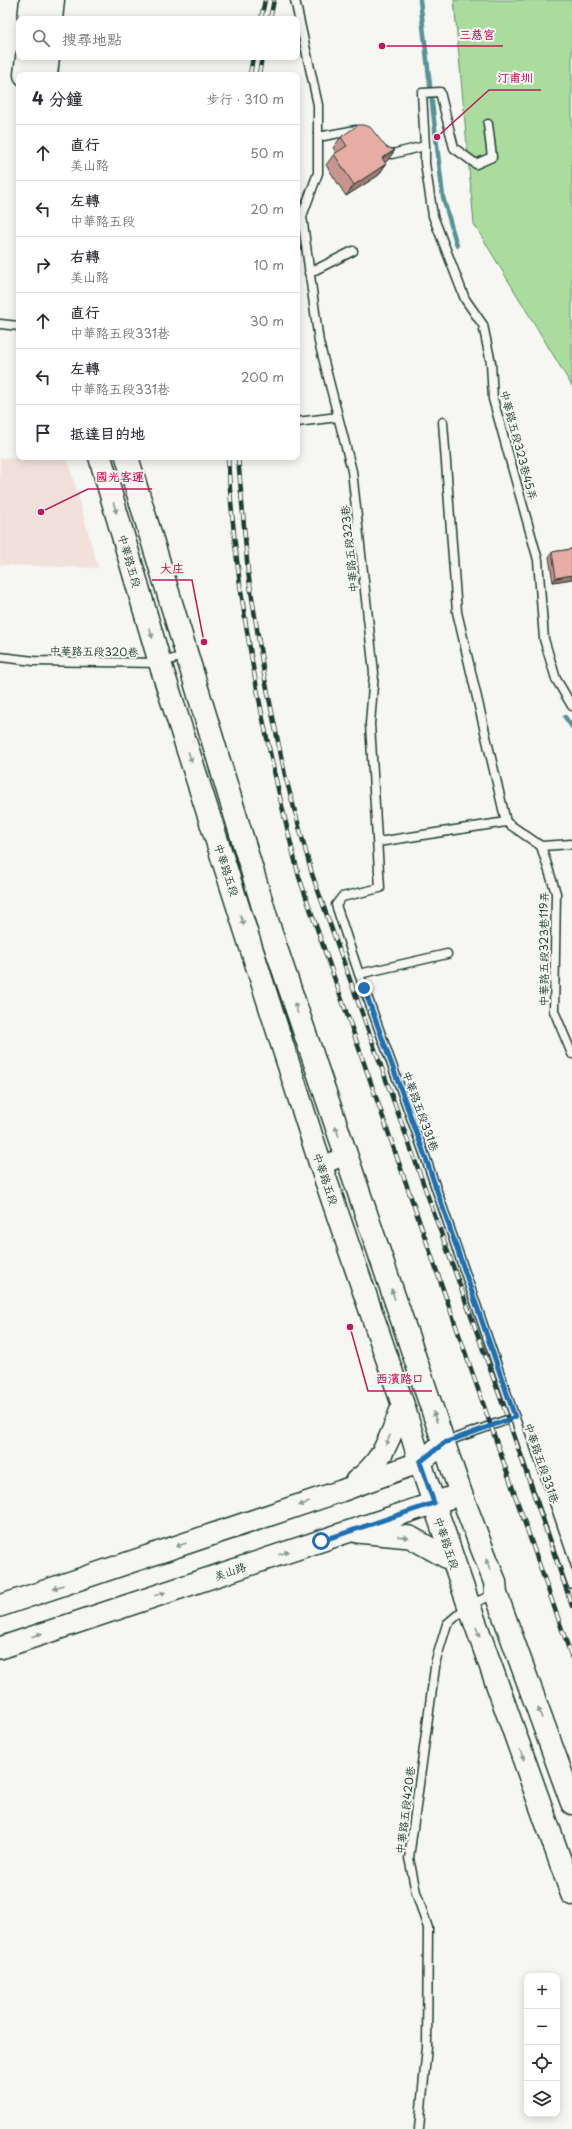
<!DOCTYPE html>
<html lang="zh-TW">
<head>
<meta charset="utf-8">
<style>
  :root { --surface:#fff; --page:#f7f7f7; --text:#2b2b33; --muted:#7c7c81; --line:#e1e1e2 }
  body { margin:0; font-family:"Playpen Sans","LXGW WenKai TC",sans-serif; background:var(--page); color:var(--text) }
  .controls { position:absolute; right:12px; bottom:12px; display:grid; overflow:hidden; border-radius:8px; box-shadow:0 2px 10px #0003 }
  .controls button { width:36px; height:36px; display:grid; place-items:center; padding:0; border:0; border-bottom:1px solid var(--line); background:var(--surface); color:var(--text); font:20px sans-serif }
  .stop { position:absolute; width:12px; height:12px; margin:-9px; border:3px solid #1f6fb2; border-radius:50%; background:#fff }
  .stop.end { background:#1f6fb2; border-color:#fff; box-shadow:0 1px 4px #0008 }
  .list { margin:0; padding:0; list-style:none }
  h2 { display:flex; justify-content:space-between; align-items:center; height:52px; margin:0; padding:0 16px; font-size:17px }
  h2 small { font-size:13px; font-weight:400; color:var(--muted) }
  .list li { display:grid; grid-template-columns:26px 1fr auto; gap:12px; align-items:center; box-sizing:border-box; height:56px; padding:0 16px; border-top:1px solid var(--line) }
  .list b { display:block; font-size:15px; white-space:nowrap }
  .list p { margin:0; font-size:13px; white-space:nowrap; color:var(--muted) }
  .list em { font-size:13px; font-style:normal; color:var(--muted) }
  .icon { flex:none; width:22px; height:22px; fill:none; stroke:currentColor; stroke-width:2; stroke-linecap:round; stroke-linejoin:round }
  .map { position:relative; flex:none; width:572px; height:2129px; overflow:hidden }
  .search { position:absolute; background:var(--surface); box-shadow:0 2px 10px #0003; left:16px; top:16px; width:284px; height:44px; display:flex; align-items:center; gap:10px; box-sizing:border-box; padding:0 14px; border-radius:8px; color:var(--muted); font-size:15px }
  .panel { position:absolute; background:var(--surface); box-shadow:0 2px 10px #0003; left:16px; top:72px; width:284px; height:388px; border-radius:8px }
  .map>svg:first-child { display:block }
  .built { fill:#f2e0db }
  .green { fill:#aadc9e; stroke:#648c69 }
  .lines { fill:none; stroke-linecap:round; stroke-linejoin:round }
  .stream { stroke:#569296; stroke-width:4.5 }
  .service-casing { stroke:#1f3d34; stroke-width:11 }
  .minor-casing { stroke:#1f3d34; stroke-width:20 }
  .tertiary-casing { stroke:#1f3d34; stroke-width:24 }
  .primary-casing { stroke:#1f3d34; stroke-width:25 }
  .service { stroke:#f6f6f2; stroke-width:8 }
  .minor { stroke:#f6f6f2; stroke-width:17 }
  .tertiary { stroke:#f6f6f2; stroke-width:21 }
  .primary { stroke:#f6f6f2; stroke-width:22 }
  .rail-casing { stroke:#1f3d34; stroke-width:4.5 }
  .rail { stroke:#f6f6f2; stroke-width:3; stroke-dasharray:9; stroke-linecap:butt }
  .wall { fill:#c7958e; stroke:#1f3d34 }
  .shaded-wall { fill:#a27974; stroke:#1f3d34 }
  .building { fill:#e7ada5; stroke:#1f3d34 }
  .oneway { fill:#8a9a93 }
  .route { stroke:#1f6fb2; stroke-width:5 }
  .labels { text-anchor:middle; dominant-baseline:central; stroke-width:4; stroke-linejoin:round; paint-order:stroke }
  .street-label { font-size:11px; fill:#1f3d34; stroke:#f6f6f2 }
  .leader { fill:none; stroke:#c2185b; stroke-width:1.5 }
  .callout-dot { fill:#c2185b; stroke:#f6f6f2; stroke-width:1.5 }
  .callout-label { font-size:12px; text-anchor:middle; font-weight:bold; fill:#c2185b; stroke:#f6f6f2; stroke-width:4; stroke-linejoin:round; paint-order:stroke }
</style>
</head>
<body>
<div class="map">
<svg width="572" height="2129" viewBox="0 0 572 2129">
  <rect width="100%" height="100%" fill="#f6f6f2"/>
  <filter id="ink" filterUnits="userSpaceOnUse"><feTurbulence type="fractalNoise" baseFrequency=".025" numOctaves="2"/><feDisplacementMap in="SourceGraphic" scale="8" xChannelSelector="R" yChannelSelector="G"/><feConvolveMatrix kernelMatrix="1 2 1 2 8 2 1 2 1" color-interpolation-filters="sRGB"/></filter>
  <g filter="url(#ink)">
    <path class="built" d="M0 458 68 460 98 568 0 565Z"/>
    <path class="green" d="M454 0H572V386L474 224Z"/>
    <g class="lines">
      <path class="stream" d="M420 0 443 197 457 246
        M565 717 572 727"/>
      <g class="service-casing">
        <path id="service" d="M295 0 318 105V173L302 216 319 342 352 471 374 673 370 724 380 888 342 897 336 905 359 974 425 1156 572 1584
          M318 137 356 130 360 131
          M425 146V163L433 216 465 299 483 325 491 363 493 399 538 560 544 639 556 679 572 706
          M382 153 392 154 425 146 422 93 440 92 454 148 476 164 492 157 488 124
          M309 273 353 251
          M0 324 19 326
          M297 422 338 417
          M443 422 457 612 506 822
          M0 657 34 661 160 663 186 655
          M378 842 506 822 541 846 556 893 554 1011 572 1054
          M541 846 572 844
          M359 974 447 954
          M445 1442 515 1417
          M419 2129 427 2047 428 1928 416 1892 409 1858 436 1660 447 1624 469 1605 495 1594"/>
      </g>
      <g class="minor-casing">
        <path id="minor" d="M321 1166 345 1156"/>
      </g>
      <g class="tertiary-casing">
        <path id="tertiary" d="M356 1481C385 1460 390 1435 403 1405
          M357 1532 410 1537 453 1561
          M0 1606 341 1491 420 1462 444 1443
          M0 1648 461 1494"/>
      </g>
      <g class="primary-casing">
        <path id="primary" d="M29 19 31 0
          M51 19 53 0
          M25 75 27 57
          M46 75 48 57
          M100 457 160 663 321 1166 403 1405 420 1462 466 1597 572 1894
          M127 457 271 933 461 1494 495 1582 496 1594 572 1803"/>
      </g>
      <use href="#service" class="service"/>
      <use href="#minor" class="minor"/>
      <use href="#tertiary" class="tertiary"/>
      <use href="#primary" class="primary"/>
      <g class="rail-casing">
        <path id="rail" d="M261 19 265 0
          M270 19 274 0
          M250 75 253 57
          M259 75 262 57
          M228 457C235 599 265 740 299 877L572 1658
          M238 457 248 572 264 674 285 775 312 874 508 1419 572 1606"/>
      </g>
      <use href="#rail" class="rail"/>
    </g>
    <path class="wall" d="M341 137 386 147 395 150 387 161 385 162 379 175 346 196 326 165 334 154 336 152 333 148Z
      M572 549V579L553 582 549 557 552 552Z"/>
    <path class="shaded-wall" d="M395 150 387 161 375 169 382 158Z
      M386 164 379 175 346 196 354 185Z
      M572 575V579L553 582 556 578Z"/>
    <path class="building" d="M358 125H363L370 127 386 147 395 150 382 158 386 164 354 185 334 154 347 146 341 137Z
      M572 549V575L556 578 552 552Z"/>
    <defs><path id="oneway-solid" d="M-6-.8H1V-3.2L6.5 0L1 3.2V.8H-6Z"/></defs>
    <g class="oneway">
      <use href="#oneway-solid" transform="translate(115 508) rotate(74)"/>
      <use href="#oneway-solid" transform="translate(151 633) rotate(74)"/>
      <use href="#oneway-solid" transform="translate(190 757) rotate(72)"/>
      <use href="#oneway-solid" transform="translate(242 920) rotate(72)"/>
      <use href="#oneway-solid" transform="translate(296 1008) rotate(-108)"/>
      <use href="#oneway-solid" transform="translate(337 1131) rotate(-108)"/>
      <use href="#oneway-solid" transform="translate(393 1294) rotate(-109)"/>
      <use href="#oneway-solid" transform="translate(435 1417) rotate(-109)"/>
      <use href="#oneway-solid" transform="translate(388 1440) rotate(112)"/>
      <use href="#oneway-solid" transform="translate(304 1504) rotate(161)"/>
      <use href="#oneway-solid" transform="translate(403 1537) rotate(7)"/>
      <use href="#oneway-solid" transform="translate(181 1545) rotate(161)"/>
      <use href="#oneway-solid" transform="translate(284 1553) rotate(-18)"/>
      <use href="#oneway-solid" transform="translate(488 1564) rotate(-111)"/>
      <use href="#oneway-solid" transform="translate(58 1587) rotate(161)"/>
      <use href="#oneway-solid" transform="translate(160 1594) rotate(-18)"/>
      <use href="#oneway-solid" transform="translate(478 1632) rotate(70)"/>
      <use href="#oneway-solid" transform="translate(37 1635) rotate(-18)"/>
      <use href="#oneway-solid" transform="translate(540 1713) rotate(-110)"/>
      <use href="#oneway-solid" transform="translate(522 1755) rotate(70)"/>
    </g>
  </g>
  <g class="lines" filter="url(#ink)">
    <path class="route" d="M321 1541 434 1503 420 1462 444 1443 515 1417 425 1156 364 988"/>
  </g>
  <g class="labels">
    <g class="street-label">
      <text transform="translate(519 445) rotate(75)">中華路五段323巷45弄</text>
      <text transform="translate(349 549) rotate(-96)">中華路五段323巷</text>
      <text transform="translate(130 561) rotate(74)">中華路五段</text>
      <text transform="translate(94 651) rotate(1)">中華路五段320巷</text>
      <text transform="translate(227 870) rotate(72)">中華路五段</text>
      <text transform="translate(543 949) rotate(-90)">中華路五段323巷119弄</text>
      <text transform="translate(421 1111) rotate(70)">中華路五段331巷</text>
      <text transform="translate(326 1179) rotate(71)">中華路五段</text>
      <text transform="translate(542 1463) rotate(71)">中華路五段331巷</text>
      <text transform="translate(447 1543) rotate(71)">中華路五段</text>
      <text transform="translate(230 1571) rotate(-18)">美山路</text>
      <text transform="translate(405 1810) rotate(-83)">中華路五段420巷</text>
    </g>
  </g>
  <path class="leader" d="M382 46L451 46H503M437 137L489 90H541M41 512L88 489H152M204 642L192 580H152M350 1327L368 1391H432"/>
  <g class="callout-dot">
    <circle cx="382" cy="46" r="4"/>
    <circle cx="437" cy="137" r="4"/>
    <circle cx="41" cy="512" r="4"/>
    <circle cx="204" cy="642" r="4"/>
    <circle cx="350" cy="1327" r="4"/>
  </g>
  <g class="callout-label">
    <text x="477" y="39">三慈宮</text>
    <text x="515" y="82">汀甫圳</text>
    <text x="120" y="481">國光客運</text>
    <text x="172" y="573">大庄</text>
    <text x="400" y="1383">西濱路口</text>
  </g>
</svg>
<div class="controls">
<button>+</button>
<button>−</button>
<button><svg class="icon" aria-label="locate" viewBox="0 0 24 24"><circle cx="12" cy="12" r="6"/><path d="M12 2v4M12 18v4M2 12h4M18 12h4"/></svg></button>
<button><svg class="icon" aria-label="layers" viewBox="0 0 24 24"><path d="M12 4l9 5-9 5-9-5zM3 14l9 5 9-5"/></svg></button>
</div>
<div class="stop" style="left:321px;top:1541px"></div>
<div class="stop end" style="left:364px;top:988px"></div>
<div class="search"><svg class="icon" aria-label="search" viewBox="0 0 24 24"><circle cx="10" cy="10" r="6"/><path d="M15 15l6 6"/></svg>搜尋地點</div>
<section class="panel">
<h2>4 分鐘<small>步行 · 310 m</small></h2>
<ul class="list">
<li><svg class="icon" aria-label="ahead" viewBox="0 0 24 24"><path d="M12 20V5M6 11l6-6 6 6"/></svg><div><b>直行</b><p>美山路</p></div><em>50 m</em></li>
<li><svg class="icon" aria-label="left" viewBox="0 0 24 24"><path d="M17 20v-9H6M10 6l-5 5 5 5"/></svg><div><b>左轉</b><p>中華路五段</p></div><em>20 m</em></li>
<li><svg class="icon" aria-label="right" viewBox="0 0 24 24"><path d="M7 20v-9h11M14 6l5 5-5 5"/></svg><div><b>右轉</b><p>美山路</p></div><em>10 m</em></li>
<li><svg class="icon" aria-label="ahead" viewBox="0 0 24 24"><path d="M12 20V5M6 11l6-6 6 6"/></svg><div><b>直行</b><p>中華路五段331巷</p></div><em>30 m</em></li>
<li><svg class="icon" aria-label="left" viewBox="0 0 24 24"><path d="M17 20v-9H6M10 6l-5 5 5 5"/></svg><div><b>左轉</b><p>中華路五段331巷</p></div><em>200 m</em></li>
<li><svg class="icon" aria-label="arrive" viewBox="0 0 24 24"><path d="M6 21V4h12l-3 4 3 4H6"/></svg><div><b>抵達目的地</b></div></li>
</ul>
</section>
</div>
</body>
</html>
